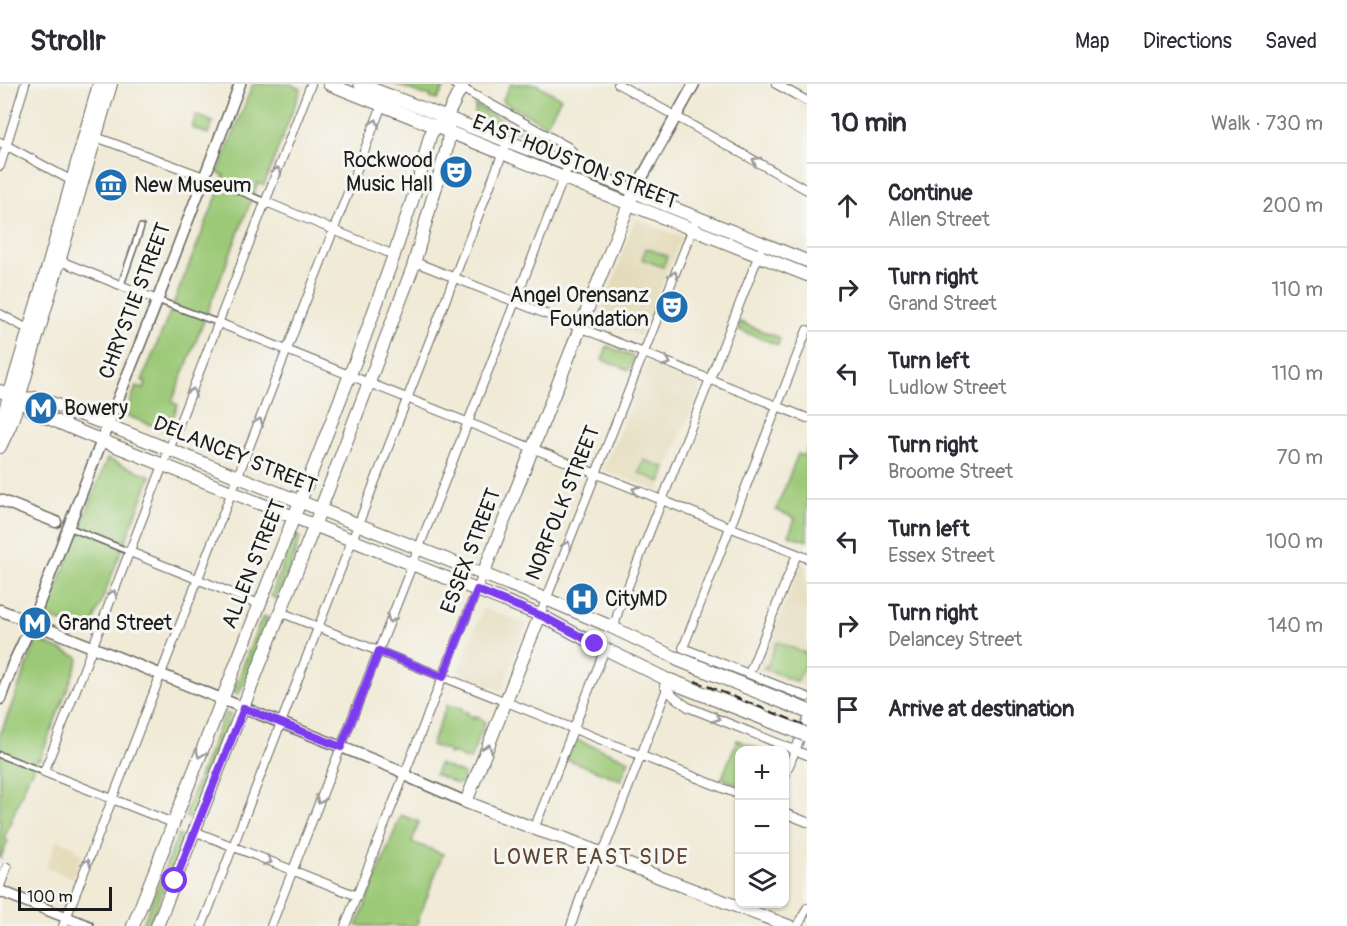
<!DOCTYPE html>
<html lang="en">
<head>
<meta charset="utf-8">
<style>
  :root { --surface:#fff; --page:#f2f2f3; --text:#2b2b33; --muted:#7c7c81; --line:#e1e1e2 }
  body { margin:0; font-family:Pangolin,sans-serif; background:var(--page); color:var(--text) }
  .controls { position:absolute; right:18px; bottom:18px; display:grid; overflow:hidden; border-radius:12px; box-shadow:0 2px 4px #0004 }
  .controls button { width:54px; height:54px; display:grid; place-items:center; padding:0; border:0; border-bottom:2px solid var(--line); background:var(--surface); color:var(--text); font:30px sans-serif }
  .scale { position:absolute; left:18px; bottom:15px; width:94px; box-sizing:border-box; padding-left:6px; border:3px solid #1c1c1c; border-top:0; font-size:16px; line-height:21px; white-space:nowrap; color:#1c1c1c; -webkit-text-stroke:4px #f6f6f2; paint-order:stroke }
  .stop { position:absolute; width:18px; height:18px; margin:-14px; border:4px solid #7c3aed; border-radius:50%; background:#fff }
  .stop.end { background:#7c3aed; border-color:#fff; box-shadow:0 2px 6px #0008 }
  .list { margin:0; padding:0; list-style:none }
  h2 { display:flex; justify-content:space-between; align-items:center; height:78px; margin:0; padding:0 24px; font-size:26px }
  h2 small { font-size:20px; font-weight:400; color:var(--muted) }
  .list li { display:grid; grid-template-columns:39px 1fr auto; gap:18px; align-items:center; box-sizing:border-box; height:84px; padding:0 24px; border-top:2px solid var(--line) }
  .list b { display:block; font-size:22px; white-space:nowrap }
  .list p { margin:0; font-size:20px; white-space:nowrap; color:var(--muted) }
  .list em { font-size:20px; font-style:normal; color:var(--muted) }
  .icon { flex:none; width:33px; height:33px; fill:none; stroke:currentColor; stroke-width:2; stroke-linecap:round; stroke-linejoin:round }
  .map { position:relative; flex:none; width:807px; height:842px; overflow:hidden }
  header { display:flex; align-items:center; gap:36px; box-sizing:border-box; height:84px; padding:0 30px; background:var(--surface); border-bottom:2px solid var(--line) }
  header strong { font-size:28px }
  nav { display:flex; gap:33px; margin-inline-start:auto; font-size:21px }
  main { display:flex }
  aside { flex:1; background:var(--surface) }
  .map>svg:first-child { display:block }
  .built { fill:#e4dbba }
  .green { fill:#9cc977; stroke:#5c724a; stroke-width:1.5 }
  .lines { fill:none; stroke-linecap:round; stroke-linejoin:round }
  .pedestrian-casing { stroke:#66645d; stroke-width:8 }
  .minor-casing { stroke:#66645d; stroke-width:10 }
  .secondary-casing { stroke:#66645d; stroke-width:13 }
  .primary-casing { stroke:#66645d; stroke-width:14 }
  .motorway-casing { stroke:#66645d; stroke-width:16 }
  .pedestrian { stroke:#fff; stroke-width:5 }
  .minor { stroke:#fff; stroke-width:8 }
  .secondary { stroke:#fff; stroke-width:10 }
  .primary { stroke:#fff; stroke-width:12 }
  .motorway { stroke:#fff; stroke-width:14 }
  .rail { stroke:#1c1c1c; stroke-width:2; stroke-dasharray:9 4.5; stroke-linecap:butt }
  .motorway-bridge-casing { stroke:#66645d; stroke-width:16; stroke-linecap:butt }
  .motorway-bridge { stroke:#fff; stroke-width:14 }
  .oneway { stroke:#999 }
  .route { stroke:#7c3aed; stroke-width:8 }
  .labels { text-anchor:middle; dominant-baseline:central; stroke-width:6; stroke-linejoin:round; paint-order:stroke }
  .poi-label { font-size:21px; fill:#1c1c1c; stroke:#f6f6f2; text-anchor:start }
  .street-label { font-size:21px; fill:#1c1c1c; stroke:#f6f6f2 }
  .neighbourhood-label { font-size:22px; letter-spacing:1.5px; fill:#5d4634; stroke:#f6f6f2 }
</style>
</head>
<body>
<header>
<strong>Strollr</strong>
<nav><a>Map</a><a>Directions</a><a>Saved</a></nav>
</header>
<main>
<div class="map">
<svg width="807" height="842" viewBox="0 0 807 842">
  <rect width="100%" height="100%" fill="#f6f6f2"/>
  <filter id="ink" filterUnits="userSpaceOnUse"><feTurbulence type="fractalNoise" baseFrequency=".0167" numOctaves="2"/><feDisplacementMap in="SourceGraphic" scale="12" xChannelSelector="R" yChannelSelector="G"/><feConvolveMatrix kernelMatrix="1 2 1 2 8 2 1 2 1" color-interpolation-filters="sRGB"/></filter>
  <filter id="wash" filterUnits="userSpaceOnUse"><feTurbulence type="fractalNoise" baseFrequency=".008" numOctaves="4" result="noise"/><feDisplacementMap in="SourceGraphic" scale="24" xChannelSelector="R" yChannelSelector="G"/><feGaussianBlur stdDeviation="1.35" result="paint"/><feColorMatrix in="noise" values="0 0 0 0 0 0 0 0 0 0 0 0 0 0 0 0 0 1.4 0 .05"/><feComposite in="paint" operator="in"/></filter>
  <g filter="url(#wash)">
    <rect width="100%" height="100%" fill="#f0ead6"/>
    <path class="built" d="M636 135 682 153 640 252 598 236 620 180 618 179Z
      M647 278 702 299 659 407 604 386Z
      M801 479 807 481V605L758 586Z
      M483 524 527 540 501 606 458 588Z
      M57 756 75 763 74 766 82 770 73 794 46 783Z"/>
    <path class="green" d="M253 0H290L301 5 264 101 258 99 172 318 178 321 167 347 125 331 136 303 144 305 146 299 142 297 219 107 224 91 218 89Z
      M395 0H437L444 4 437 16 430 14 431 12 425 10 424 11Z
      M511 0H536L561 14 546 41 502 17Z
      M475 21 542 57 541 58 475 32Z
      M196 31 213 38 208 50 192 44Z
      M646 164 667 172 663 183 642 175Z
      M740 238 780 254 778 261 737 245Z
      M607 262 634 273 629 286 602 276Z
      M807 364V457L789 451 795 434 776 426 798 370 804 372Z
      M107 375 151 392 89 549 46 532Z
      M644 376 666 384 661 398 639 389Z
      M295 451 300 453C295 474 286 495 276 515L271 512 291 458Z
      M263 532 268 534 266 543 244 600 238 611 233 609 255 550Z
      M37 556 78 573 79 575 40 675 38 674 32 689 29 691 4 755 8 757 0 775V651Z
      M778 558 807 570V575L798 596 795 597 764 584 765 582 767 583 776 560Z
      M447 621 462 624 461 627 468 628 467 631 474 632 473 634 476 635 477 632 485 638 470 676 466 674 465 676 463 675V673L451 668 450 671 448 670V667L431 661Z
      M226 629 231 631 195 728 190 735 185 733 187 724 222 635Z
      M574 655 629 676 621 696 566 675Z
      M737 656 763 666H740L739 701 722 694Z
      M439 680 464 690 462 698 458 700 435 690Z
      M401 731 419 738 412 758 443 770 416 842H357Z
      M178 751 184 754 149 842H142Z"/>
  </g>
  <g filter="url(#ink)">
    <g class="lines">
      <g class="pedestrian-casing">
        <path id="pedestrian" d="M204 93 266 118
          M121 201 141 143
          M157 216 219 239
          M68 443 130 468
          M0 671 44 688"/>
      </g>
      <g class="minor-casing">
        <path id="minor" d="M618 0 807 106
          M776 0 807 17
          M92 52 104 56 204 93
          M0 58 74 98
          M0 82 25 0
          M266 118 394 171
          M58 176 157 216
          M415 178 807 334
          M0 230 22 242 31 245
          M219 239 807 474
          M807 246 683 564 807 613
          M130 468 259 520
          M280 528 740 711
          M540 531 697 134
          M614 544 618 528 760 168
          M749 590 797 470
          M664 602 674 613 688 623 807 671
          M784 694 807 637
          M784 729 807 738
          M173 739 44 688 311 0
          M534 745 605 565
          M194 747 357 812
          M0 802 7 783
          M63 842 382 21
          M202 842 507 58
          M271 842 572 72V67L568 63 454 0
          M345 842 483 490
          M571 842C580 814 589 785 606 761L670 597
          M798 842 807 824"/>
      </g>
      <g class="secondary-casing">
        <path id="secondary" d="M634 108 694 0
          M0 416 56 438
          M0 526 396 685 413 695 466 718
          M0 615 13 580 28 548 114 325 154 225 240 0
          M0 807 88 842"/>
      </g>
      <g class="primary-casing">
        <path id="primary" d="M329 0 807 191
          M360 0 625 103 648 114 807 177
          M0 307 19 315 34 328 88 351 542 532 583 554 670 597
          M19 315 39 314 546 515 607 541 678 575
          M0 350 1 339 49 179 99 0
          M0 363 10 342 15 328 111 0
          M483 490 631 115
          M540 531 466 718 538 746 566 755 659 793 789 842
          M133 842 364 255 394 171 418 99 430 52 435 43 446 34
          M157 842 308 458 413 183 447 64 449 49 446 34 463 0"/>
      </g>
      <g class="motorway-casing">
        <path id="motorway" d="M678 575 807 627
          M670 597 795 646"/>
      </g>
      <use href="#pedestrian" class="pedestrian"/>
      <use href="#minor" class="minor"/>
      <use href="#secondary" class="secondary"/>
      <use href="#primary" class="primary"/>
      <use href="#motorway" class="motorway"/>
      <path class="rail" d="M695 597 807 642"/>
      <g class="motorway-bridge-casing">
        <path id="motorway-bridge" d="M795 646 807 651"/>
      </g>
      <use href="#motorway-bridge" class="motorway-bridge"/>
    </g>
    <defs><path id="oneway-chevron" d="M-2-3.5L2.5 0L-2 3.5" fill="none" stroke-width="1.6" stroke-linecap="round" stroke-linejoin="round" transform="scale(1.5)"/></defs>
    <g class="oneway">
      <use href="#oneway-chevron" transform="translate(375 39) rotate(-69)"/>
      <use href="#oneway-chevron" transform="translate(756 77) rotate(-151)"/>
      <use href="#oneway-chevron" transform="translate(277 87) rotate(-69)"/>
      <use href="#oneway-chevron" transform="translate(674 191) rotate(-68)"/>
      <use href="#oneway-chevron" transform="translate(667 278) rotate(22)"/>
      <use href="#oneway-chevron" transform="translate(192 308) rotate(-69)"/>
      <use href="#oneway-chevron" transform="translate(259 338) rotate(-69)"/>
      <use href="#oneway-chevron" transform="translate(636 406) rotate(-158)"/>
      <use href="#oneway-chevron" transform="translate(567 461) rotate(-68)"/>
      <use href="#oneway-chevron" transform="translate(113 510) rotate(-69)"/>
      <use href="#oneway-chevron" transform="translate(391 535) rotate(111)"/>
      <use href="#oneway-chevron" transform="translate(716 634) rotate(22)"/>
      <use href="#oneway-chevron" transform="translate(488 664) rotate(-68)"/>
      <use href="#oneway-chevron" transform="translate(200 670) rotate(111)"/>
      <use href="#oneway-chevron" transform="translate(320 716) rotate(112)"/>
      <use href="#oneway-chevron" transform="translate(268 777) rotate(22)"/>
      <use href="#oneway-chevron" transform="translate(87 779) rotate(-69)"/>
    </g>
  </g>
  <g class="lines" filter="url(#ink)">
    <path class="route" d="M175 797 244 624 341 663 379 567 443 593 477 506 542 532 595 560"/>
  </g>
  <defs>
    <g id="theatre-disc" transform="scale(1.725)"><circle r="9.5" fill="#1f6fb2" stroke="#f6f6f2"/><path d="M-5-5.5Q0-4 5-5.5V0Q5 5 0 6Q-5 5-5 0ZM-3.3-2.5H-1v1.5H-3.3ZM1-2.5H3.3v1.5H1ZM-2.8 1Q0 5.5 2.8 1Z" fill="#fff"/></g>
    <g id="museum-disc" transform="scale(1.725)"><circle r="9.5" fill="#1f6fb2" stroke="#f6f6f2"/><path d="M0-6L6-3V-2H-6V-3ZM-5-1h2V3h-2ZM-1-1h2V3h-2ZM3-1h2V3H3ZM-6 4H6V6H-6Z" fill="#fff"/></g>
    <g id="metro-disc" transform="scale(1.725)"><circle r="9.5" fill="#1f6fb2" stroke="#f6f6f2"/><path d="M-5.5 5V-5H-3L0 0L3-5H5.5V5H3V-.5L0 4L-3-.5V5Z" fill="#fff"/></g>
    <g id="hospital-disc" transform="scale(1.725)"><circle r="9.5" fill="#1f6fb2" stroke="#f6f6f2"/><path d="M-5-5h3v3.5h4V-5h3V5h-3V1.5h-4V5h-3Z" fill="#fff"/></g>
  </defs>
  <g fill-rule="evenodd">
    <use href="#theatre-disc" x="456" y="88"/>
    <use href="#museum-disc" x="111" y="101"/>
    <use href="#theatre-disc" x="672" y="223"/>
    <use href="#metro-disc" x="41" y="324"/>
    <use href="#hospital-disc" x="582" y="515"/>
    <use href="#metro-disc" x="35" y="539"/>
  </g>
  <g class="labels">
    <g class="poi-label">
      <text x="433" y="76" text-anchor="end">Rockwood<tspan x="433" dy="24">Music Hall</tspan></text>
      <text x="134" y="101">New Museum</text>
      <text x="649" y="211" text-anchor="end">Angel Orensanz<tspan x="649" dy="24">Foundation</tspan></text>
      <text x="64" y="324">Bowery</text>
      <text x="605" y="515">CityMD</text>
      <text x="58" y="539">Grand Street</text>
    </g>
    <g class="street-label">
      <text transform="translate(575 78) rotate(22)">EAST HOUSTON STREET</text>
      <text transform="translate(135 217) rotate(-69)">CHRYSTIE STREET</text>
      <text transform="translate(235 371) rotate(22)">DELANCEY STREET</text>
      <text transform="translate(563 419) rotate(-68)">NORFOLK STREET</text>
      <text transform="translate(471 467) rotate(-69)">ESSEX STREET</text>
      <text transform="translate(254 480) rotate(-68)">ALLEN STREET</text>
    </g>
    <g class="neighbourhood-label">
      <text x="591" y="773">LOWER EAST SIDE</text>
    </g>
  </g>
</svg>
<div class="controls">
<button>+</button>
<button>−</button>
<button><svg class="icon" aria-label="layers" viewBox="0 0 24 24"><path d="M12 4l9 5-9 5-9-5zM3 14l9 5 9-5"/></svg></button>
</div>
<div class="scale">100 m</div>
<div class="stop" style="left:175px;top:797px"></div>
<div class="stop end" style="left:595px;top:560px"></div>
</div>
<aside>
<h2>10 min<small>Walk · 730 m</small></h2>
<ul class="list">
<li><svg class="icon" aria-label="ahead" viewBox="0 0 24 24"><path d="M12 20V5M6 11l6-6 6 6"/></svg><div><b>Continue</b><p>Allen Street</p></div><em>200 m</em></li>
<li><svg class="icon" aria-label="right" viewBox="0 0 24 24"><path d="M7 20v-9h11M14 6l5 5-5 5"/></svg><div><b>Turn right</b><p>Grand Street</p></div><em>110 m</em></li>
<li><svg class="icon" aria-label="left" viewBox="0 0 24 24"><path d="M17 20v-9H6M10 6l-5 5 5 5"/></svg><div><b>Turn left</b><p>Ludlow Street</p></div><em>110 m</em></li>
<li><svg class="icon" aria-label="right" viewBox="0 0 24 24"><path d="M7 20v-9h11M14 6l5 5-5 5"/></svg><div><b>Turn right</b><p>Broome Street</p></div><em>70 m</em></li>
<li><svg class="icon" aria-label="left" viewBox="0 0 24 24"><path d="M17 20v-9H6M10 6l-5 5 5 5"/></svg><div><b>Turn left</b><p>Essex Street</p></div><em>100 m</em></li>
<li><svg class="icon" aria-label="right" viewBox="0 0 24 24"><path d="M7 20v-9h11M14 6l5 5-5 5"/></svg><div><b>Turn right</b><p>Delancey Street</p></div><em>140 m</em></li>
<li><svg class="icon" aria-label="arrive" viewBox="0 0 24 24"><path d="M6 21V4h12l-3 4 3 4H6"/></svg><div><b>Arrive at destination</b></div></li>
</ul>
</aside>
</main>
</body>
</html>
